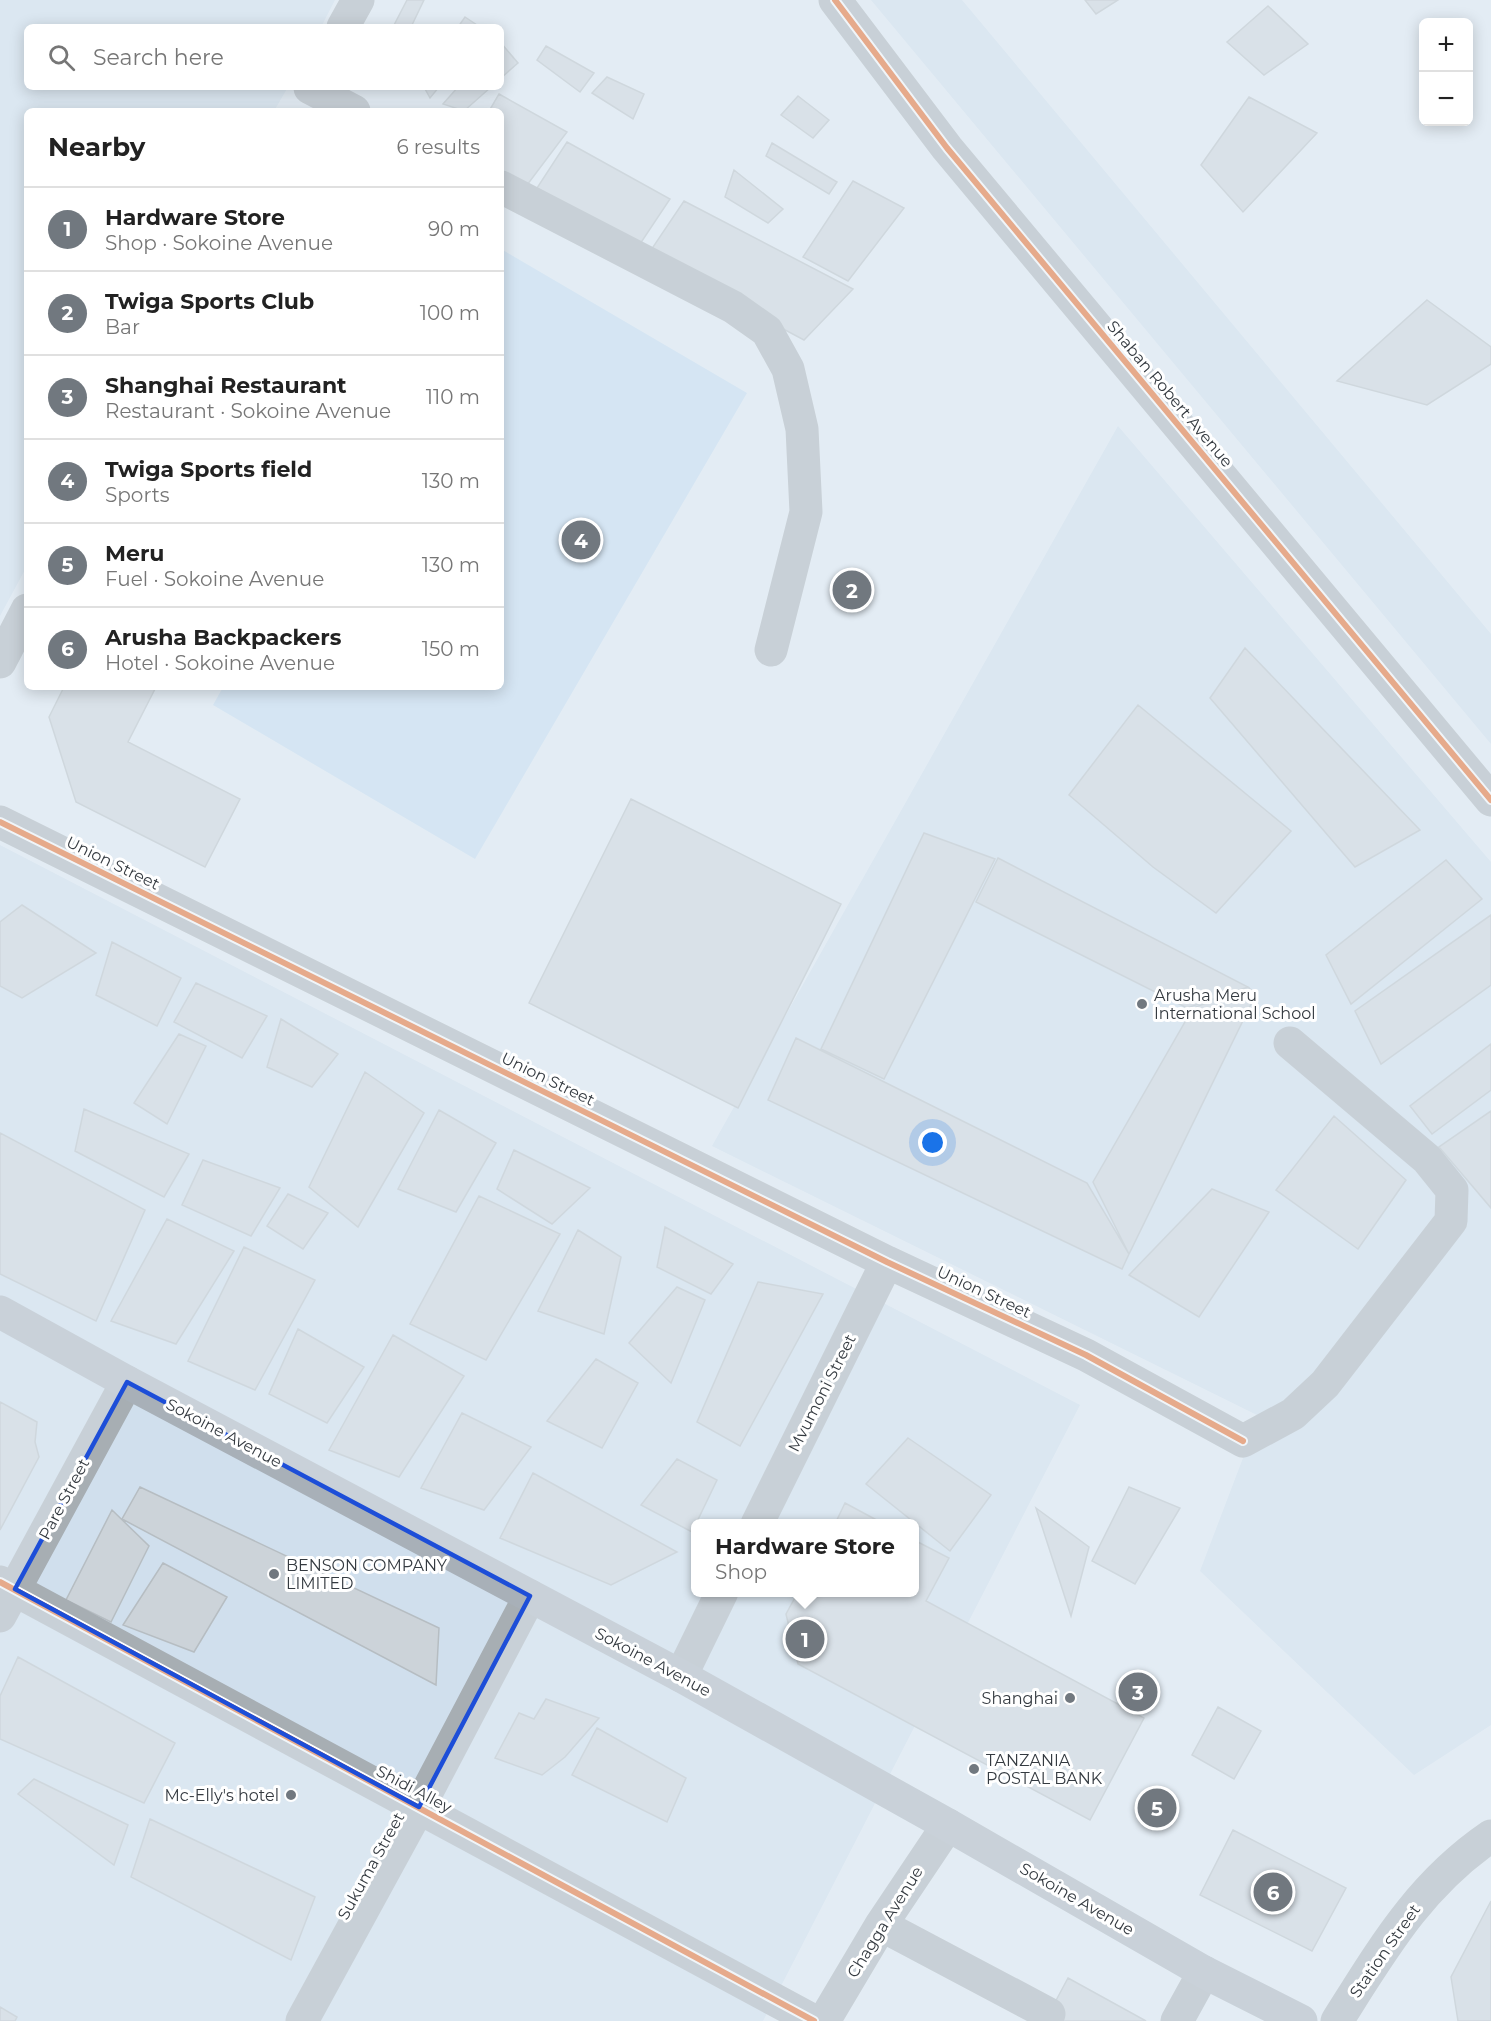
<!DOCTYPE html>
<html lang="en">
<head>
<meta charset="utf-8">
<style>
  :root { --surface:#fff; --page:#f6f6f6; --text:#222; --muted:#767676; --line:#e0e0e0; --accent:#71787f }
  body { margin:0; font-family:Montserrat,sans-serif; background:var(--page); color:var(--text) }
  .controls { position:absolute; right:18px; top:18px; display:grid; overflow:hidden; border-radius:9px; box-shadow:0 3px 15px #0003 }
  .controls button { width:54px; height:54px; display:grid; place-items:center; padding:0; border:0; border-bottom:2px solid var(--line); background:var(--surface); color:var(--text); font:30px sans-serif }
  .you { position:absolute; left:933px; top:1143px; width:21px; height:21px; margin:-15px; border:4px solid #fff; border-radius:50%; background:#1a73e8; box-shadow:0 0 0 9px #1a73e833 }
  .badge { display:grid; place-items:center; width:39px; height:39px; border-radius:50%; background:var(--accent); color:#fff; font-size:20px; font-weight:700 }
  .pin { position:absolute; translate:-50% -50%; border:3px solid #fff; box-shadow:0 2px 6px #0006 }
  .popup { position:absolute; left:691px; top:1519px; width:228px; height:78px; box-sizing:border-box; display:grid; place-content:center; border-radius:9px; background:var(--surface); filter:drop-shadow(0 2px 4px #0005); font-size:20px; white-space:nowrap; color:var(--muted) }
  .popup b { font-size:22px; color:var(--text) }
  .popup::after { content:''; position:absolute; left:50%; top:100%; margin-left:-12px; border:12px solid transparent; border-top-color:var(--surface) }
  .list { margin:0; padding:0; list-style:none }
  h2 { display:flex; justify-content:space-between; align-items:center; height:78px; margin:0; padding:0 24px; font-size:26px }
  h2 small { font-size:20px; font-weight:400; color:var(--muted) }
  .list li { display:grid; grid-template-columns:39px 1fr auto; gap:18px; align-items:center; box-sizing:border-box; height:84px; padding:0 24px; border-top:2px solid var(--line) }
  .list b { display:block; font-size:22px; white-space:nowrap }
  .list p { margin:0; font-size:20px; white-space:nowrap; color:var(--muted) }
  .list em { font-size:20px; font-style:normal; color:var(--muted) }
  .icon { flex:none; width:33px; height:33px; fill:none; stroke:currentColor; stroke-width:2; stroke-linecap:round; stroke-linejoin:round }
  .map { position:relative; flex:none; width:1491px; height:2021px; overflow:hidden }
  .search { position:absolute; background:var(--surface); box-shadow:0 3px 15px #0003; left:24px; top:24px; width:480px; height:66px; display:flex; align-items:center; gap:15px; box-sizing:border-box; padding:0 21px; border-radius:9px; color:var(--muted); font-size:22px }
  .panel { position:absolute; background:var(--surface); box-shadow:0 3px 15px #0003; left:24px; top:108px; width:480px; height:582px; border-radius:9px }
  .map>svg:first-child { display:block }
  .built { fill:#d0dfed; fill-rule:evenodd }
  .green { fill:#c4dcf1 }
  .building { fill:#ccd3d9; stroke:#b6bdc2; stroke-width:1.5 }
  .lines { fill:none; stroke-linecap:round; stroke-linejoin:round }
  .minor { stroke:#a7aeb3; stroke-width:33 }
  .major { stroke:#a8b0b8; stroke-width:33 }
  .cycleway-casing { stroke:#fff; stroke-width:10 }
  .cycleway { stroke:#e8590c; stroke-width:6 }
  .marked { fill:none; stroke:#1d4ed8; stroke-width:4.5; stroke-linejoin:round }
  .poi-dot { fill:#71787f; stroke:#fff; stroke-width:2 }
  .labels { text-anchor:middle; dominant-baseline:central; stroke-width:6; stroke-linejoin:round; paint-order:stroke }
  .street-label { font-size:16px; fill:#343a40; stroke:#fff }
  .poi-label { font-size:16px; fill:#343a40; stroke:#fff; text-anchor:start }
</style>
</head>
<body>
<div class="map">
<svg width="1491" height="2021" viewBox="0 0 1491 2021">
  <rect width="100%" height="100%" fill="#e3ecf4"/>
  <path class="built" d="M0 0H335L321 27H27V87H288L274 111H27V566L0 616Z
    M871 0H962L1491 634V744Z
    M1118 426 1491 862V1725L1414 1775 1200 1571 1259 1416 712 1146Z
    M0 845 1080 1405 763 2021H0ZM696 1524H914V1592H696Z"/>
  <path class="green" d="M501 249 747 393 475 859 213 705 223 687H501Z"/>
  <path class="building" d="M407 0H424L411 27H393Z
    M1085 0H1118L1096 14Z
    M1268 6 1308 44 1264 75 1227 42Z
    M465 17 480 27H458Z
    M501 43 518 63 501 78Z
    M546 46 594 73 580 92 537 60Z
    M607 77 644 94 633 119 592 93Z
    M424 87H439L430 98Z
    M458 87H491L464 111 443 104Z
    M499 94 567 132 524 189 501 177V111H489Z
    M798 96 829 120 813 138 781 115Z
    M1249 97 1317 133 1243 212 1201 165Z
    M567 142 670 199 638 247 537 188Z
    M772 143 837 182 829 194 766 156Z
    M734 170 783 209 768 223 725 197Z
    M853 181 904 208 848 281 803 257Z
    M684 201 853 289 804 340 647 256Z
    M1427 300 1491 347V364L1427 405 1337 381Z
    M1245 648 1420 830 1355 867 1210 698Z
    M64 687H156L128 742 240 799 205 867 76 802 49 717Z
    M1138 705 1291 831 1216 913 1153 867 1069 795Z
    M631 799 841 904 738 1108 529 1003Z
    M924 833 995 859 884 1079 821 1049Z
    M998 858 1248 987 1187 1008 976 902Z
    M1446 860 1482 899 1351 1004 1326 955Z
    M22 905 96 953 22 998 0 986V922Z
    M1491 915V985L1381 1064 1355 1011Z
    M112 942 181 978 157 1026 96 995Z
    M196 983 267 1016 242 1058 174 1022Z
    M1248 987 1256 994 1129 1254 1093 1182 1193 1008Z
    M281 1019 338 1054 312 1087 267 1067Z
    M179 1034 206 1046 167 1124 134 1103Z
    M796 1038 1087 1183 1129 1254 1122 1269 768 1100Z
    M1491 1044V1090L1432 1134 1410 1106Z
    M365 1072 424 1113 358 1227 309 1187Z
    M84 1109 189 1154 164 1197 75 1151Z
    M439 1110 496 1143 456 1212 398 1189Z
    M1491 1111V1208L1439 1147Z
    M1334 1116 1406 1180 1358 1249 1276 1190Z
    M0 1133 145 1210 96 1321 0 1274Z
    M514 1150 590 1188 552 1224 497 1189Z
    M203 1160 280 1188 251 1236 182 1205Z
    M1212 1189 1269 1212 1199 1317 1129 1275Z
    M288 1194 328 1213 303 1249 267 1226Z
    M479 1196 560 1234 486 1360 410 1324Z
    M167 1219 234 1251 176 1344 111 1321Z
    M665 1227 733 1264 711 1294 657 1267Z
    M578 1230 621 1257 604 1334 538 1311Z
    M244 1247 315 1280 255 1390 188 1361Z
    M758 1282 823 1294 740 1446 697 1422Z
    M677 1287 705 1300 671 1383 629 1343Z
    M298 1329 364 1367 327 1423 269 1394Z
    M393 1335 464 1376 399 1477 329 1450Z
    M596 1359 638 1383 602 1448 547 1421Z
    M0 1402 37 1422 35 1442 39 1457 0 1530Z
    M462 1413 531 1447 484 1510 421 1488Z
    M908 1438 991 1495 950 1551 866 1484Z
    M677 1459 717 1480 692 1532 641 1505Z
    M533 1473 677 1552 611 1585 500 1538Z
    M140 1487 439 1628 436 1685 122 1519Z
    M1129 1487 1180 1508 1135 1584 1092 1561Z
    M845 1503 884 1524H835Z
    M1036 1508 1089 1547 1071 1616Z
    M112 1510 149 1546 111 1622 66 1600Z
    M914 1540 949 1558 926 1601 1144 1718 1090 1820 798 1664 786 1614 798 1592H914Z
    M163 1563 227 1597 194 1652 123 1625Z
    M18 1657 175 1743 144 1803 0 1739V1696Z
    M546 1699 599 1718 565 1757 542 1775 495 1758 519 1713 534 1719Z
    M1218 1707 1261 1731 1234 1779 1192 1755Z
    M597 1728 686 1778 667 1822 572 1775Z
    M34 1779 128 1825 114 1865 18 1794Z
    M150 1819 315 1897 291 1960 131 1877Z
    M1233 1830 1346 1888 1312 1951 1200 1895Z
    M1491 1901V2021H1458L1451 1977Z
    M1068 1978 1146 2021H1045Z
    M0 2007 17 2017 15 2021H0Z"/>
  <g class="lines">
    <path class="minor" d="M835 0 947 148 1491 800
      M343 27 358 0
      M310 88 354 111
      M501 187 733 307 767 331 788 369 802 429 806 512 771 650
      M0 662 27 610
      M0 822 887 1262 1086 1355 1243 1441 1293 1414 1325 1384 1451 1221 1452 1190 1427 1159 1290 1043
      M757 1524 887 1262
      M0 1582 814 2021
      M0 1616 127 1382
      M681 1676 722 1592
      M881 1925 1049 2014
      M302 2021 419 1807 530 1596
      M824 2021 881 1925 948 1825
      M1177 2021 1204 1972
      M1337 2021C1382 1950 1419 1885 1491 1836"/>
    <path class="major" d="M0 1312 127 1382 681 1676 948 1825 1204 1972 1301 2021"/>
    <g class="cycleway-casing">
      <path id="cycleway" d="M835 0 947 148 1491 800
        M0 822 887 1262 1086 1355 1243 1441
        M0 1582 814 2021"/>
    </g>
    <use href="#cycleway" class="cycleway"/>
  </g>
  <path d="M0 0H1491V2021H0ZM127 1382 530 1596 419 1807 15 1589Z" fill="#e3ecf4" fill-opacity=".55" fill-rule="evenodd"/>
  <path class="marked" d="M127 1382 530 1596 419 1807 15 1589Z"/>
  <g class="poi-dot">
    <circle cx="1142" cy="1004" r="6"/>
    <circle cx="274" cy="1574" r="6"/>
    <circle cx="1070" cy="1698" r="6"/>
    <circle cx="974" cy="1769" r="6"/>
    <circle cx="291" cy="1795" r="6"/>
  </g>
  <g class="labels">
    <g class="street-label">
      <text transform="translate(1170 394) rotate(50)">Shaban Robert Avenue</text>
      <text transform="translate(113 863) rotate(26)">Union Street</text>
      <text transform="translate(548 1079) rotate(26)">Union Street</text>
      <text transform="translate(984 1292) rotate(25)">Union Street</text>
      <text transform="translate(822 1393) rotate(-63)">Mvumoni Street</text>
      <text transform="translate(224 1433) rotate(28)">Sokoine Avenue</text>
      <text transform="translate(64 1499) rotate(-62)">Pare Street</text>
      <text transform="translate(653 1662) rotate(28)">Sokoine Avenue</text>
      <text transform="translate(414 1789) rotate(28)">Shidi Alley</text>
      <text transform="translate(371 1866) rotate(-61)">Sukuma Street</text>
      <text transform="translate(1077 1899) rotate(30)">Sokoine Avenue</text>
      <text transform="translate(885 1922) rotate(-58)">Chagga Avenue</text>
      <text transform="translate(1385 1951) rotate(-55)">Station Street</text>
    </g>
    <g class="poi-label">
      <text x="1154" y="995">Arusha Meru<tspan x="1154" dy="18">International School</tspan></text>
      <text x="286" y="1565">BENSON COMPANY<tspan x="286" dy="18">LIMITED</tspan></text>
      <text x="1058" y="1698" text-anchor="end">Shanghai</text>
      <text x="986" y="1760">TANZANIA<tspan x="986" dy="18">POSTAL BANK</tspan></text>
      <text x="279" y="1795" text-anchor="end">Mc-Elly's hotel</text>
    </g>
  </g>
</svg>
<div class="controls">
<button>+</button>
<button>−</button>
</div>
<div class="you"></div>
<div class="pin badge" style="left:805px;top:1639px">1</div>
<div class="popup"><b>Hardware Store</b>Shop</div>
<div class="pin badge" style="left:852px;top:590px">2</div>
<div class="pin badge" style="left:1138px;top:1692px">3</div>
<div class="pin badge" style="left:581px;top:540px">4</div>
<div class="pin badge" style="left:1157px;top:1808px">5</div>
<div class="pin badge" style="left:1273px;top:1892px">6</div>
<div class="search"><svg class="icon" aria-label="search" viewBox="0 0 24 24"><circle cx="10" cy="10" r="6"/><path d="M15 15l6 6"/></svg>Search here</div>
<section class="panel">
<h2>Nearby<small>6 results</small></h2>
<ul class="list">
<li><span class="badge">1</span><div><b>Hardware Store</b><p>Shop · Sokoine Avenue</p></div><em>90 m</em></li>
<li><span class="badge">2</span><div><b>Twiga Sports Club</b><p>Bar</p></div><em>100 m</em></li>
<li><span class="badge">3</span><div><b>Shanghai Restaurant</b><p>Restaurant · Sokoine Avenue</p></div><em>110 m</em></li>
<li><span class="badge">4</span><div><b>Twiga Sports field</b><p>Sports</p></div><em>130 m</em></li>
<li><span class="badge">5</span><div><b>Meru</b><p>Fuel · Sokoine Avenue</p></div><em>130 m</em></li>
<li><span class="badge">6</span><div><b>Arusha Backpackers</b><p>Hotel · Sokoine Avenue</p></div><em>150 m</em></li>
</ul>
</section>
</div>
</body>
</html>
